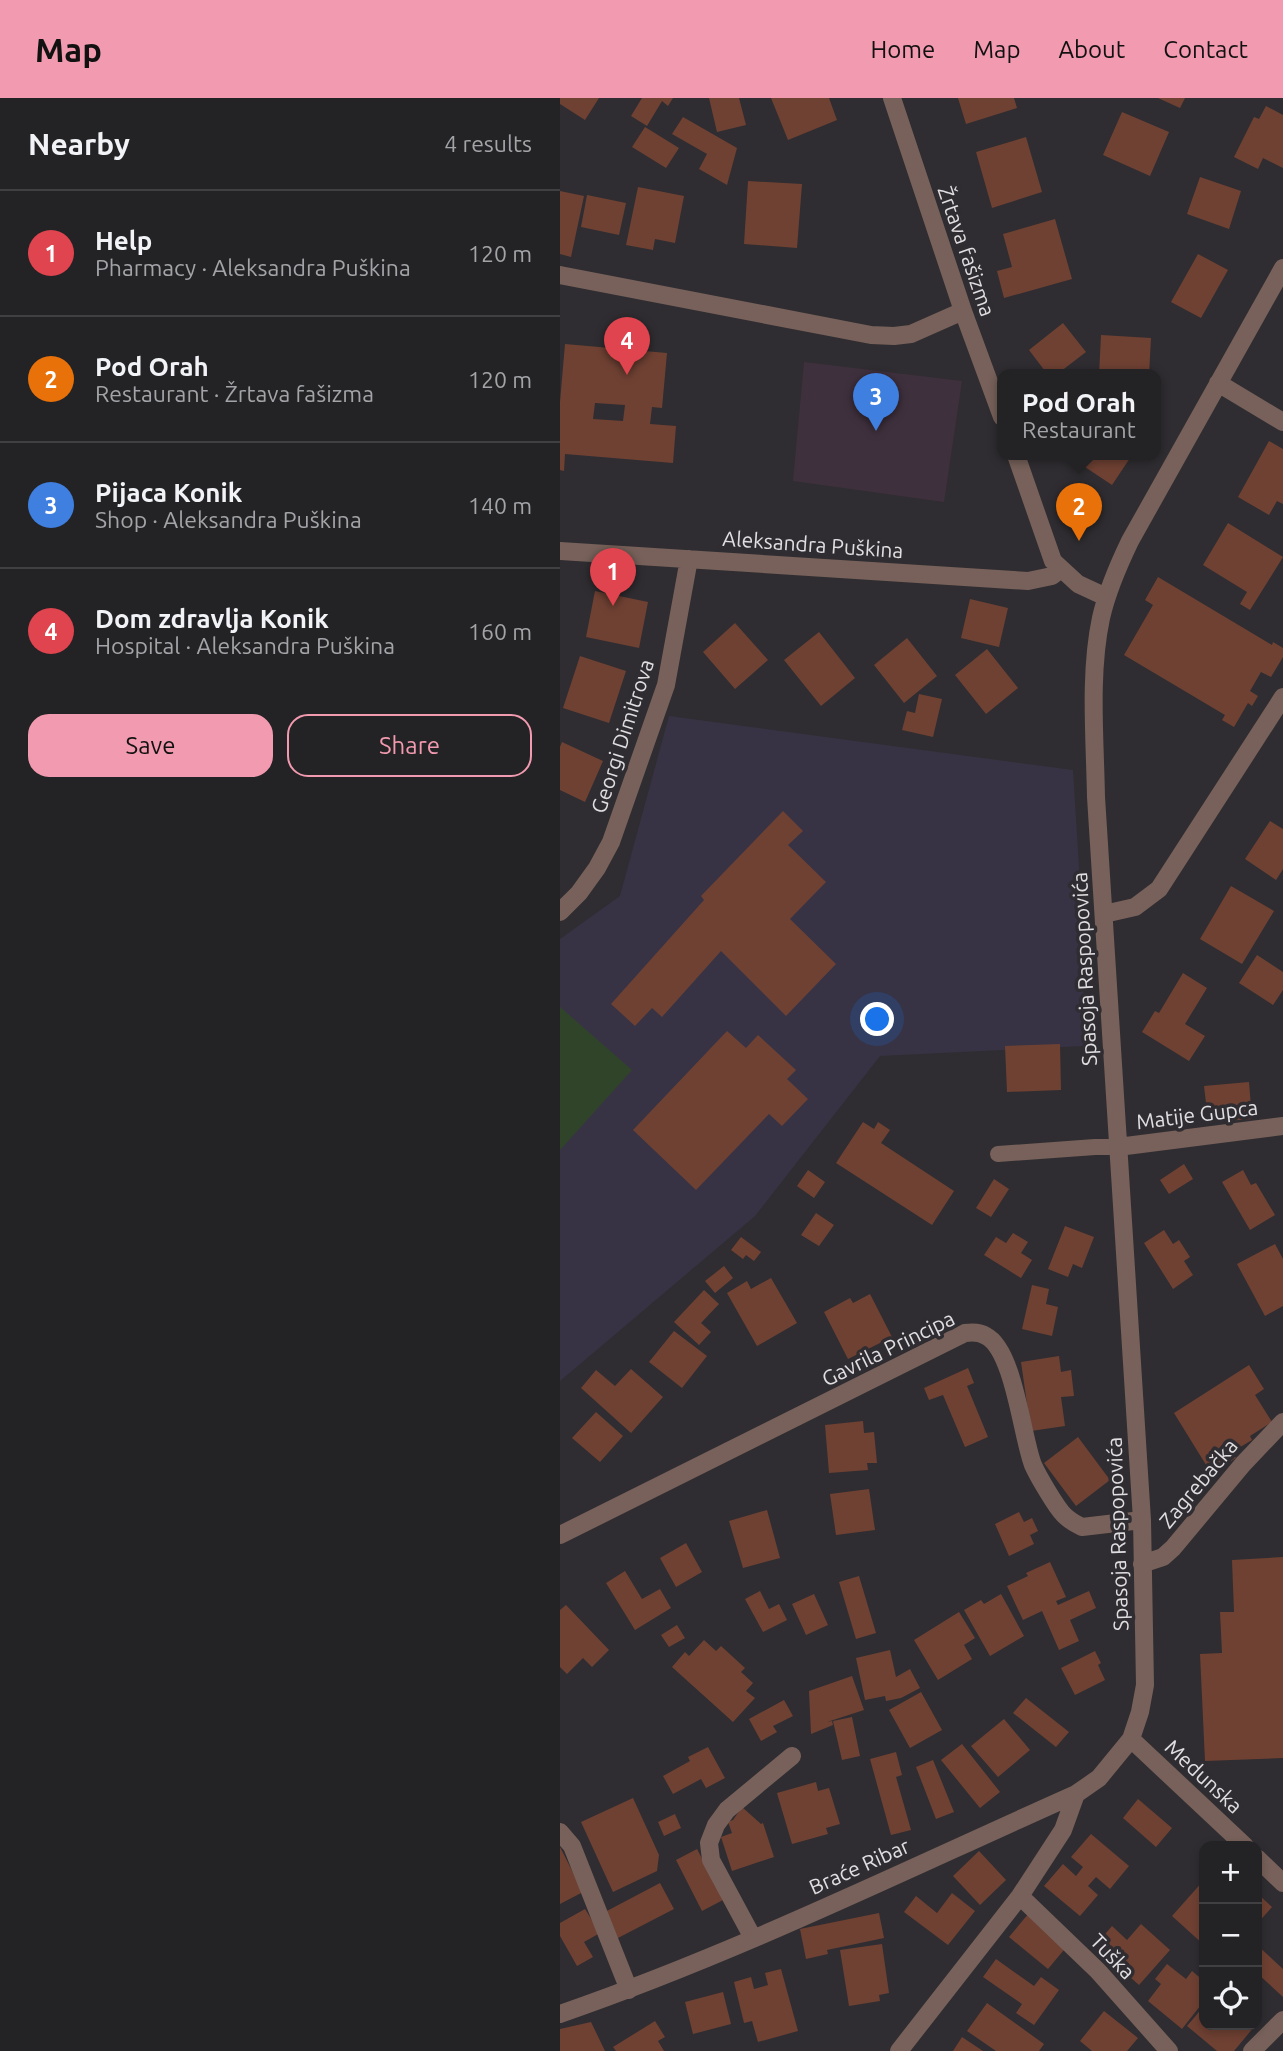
<!DOCTYPE html>
<html lang="en">
<head>
<meta charset="utf-8">
<style>
  :root { --surface:#232225; --page:#2f2f32; --text:#f1f3f6; --muted:#a3a4a7; --line:#403f42; --accent:#f29aaf }
  body { margin:0; font-family:Ubuntu,sans-serif; background:var(--page); color:var(--text) }
  .controls { position:absolute; right:21px; bottom:21px; display:grid; overflow:hidden; border-radius:14px; box-shadow:0 4px 10px #0003 }
  .controls button { width:63px; height:63px; display:grid; place-items:center; padding:0; border:0; border-bottom:2px solid var(--line); background:var(--surface); color:var(--text); font:35px sans-serif }
  .you { position:absolute; left:318px; top:922px; width:24px; height:24px; margin:-18px; border:5px solid #fff; border-radius:50%; background:#1a73e8; box-shadow:0 0 0 10px #1a73e833 }
  .badge { display:grid; place-items:center; width:46px; height:46px; border-radius:50%; background:var(--accent); color:#fff; font-size:23px; font-weight:700 }
  .pin { position:absolute; translate:-50% -58px; filter:drop-shadow(0 2px 4px #0008) }
  .pin::after { content:''; position:absolute; top:37px; width:24px; height:21px; background:inherit; clip-path:polygon(0 0,100% 0,50% 100%) }
  .popup { position:absolute; left:437px; top:271px; width:164px; height:91px; box-sizing:border-box; display:grid; place-content:center; border-radius:14px; background:var(--surface); filter:drop-shadow(0 2px 5px #0005); font-size:23px; white-space:nowrap; color:var(--muted) }
  .popup b { font-size:26px; color:var(--text) }
  .popup::after { content:''; position:absolute; left:50%; top:100%; margin-left:-14px; border:14px solid transparent; border-top-color:var(--surface) }
  .list { margin:0; padding:0; list-style:none }
  h2 { display:flex; justify-content:space-between; align-items:center; height:91px; margin:0; padding:0 28px; font-size:30px }
  h2 small { font-size:23px; font-weight:400; color:var(--muted) }
  .list li { display:grid; grid-template-columns:46px 1fr auto; gap:21px; align-items:center; box-sizing:border-box; height:126px; padding:0 28px; border-top:2px solid var(--line) }
  .list b { display:block; font-size:26px; white-space:nowrap }
  .list p { margin:0; font-size:23px; white-space:nowrap; color:var(--muted) }
  .list em { font-size:23px; font-style:normal; color:var(--muted) }
  .actions { display:flex; gap:14px; padding:21px 28px }
  .actions a { flex:1; padding:16px 0; border:2px solid var(--accent); border-radius:21px; text-align:center; font-size:24px; color:var(--accent) }
  .actions .main { background:var(--accent); color:#111 }
  .icon { flex:none; width:38px; height:38px; fill:none; stroke:currentColor; stroke-width:2; stroke-linecap:round; stroke-linejoin:round }
  .map { position:relative; flex:none; width:723px; height:1953px; overflow:hidden }
  header { display:flex; align-items:center; gap:42px; box-sizing:border-box; height:98px; padding:0 35px; background:var(--accent); color:#111 }
  header strong { font-size:33px }
  nav { display:flex; gap:38px; margin-inline-start:auto; font-size:24px }
  main { display:flex }
  aside { flex:1; background:var(--surface) }
  .map>svg:first-child { display:block }
  .commercial { fill:#3f303d }
  .education { fill:#373344 }
  .green { fill:#30442a }
  .building { fill:#6f4133; fill-rule:evenodd }
  .lines { fill:none; stroke-linecap:round; stroke-linejoin:round }
  .lane { stroke:#77615a; stroke-width:16 }
  .street { stroke:#77615a; stroke-width:18 }
  .labels { text-anchor:middle; dominant-baseline:central; stroke-width:7; stroke-linejoin:round; paint-order:stroke }
  .street-label { font-size:21px; fill:#e0dee1; stroke:#2f2d31 }
</style>
</head>
<body>
<header>
<strong>Map</strong>
<nav><a>Home</a><a>Map</a><a>About</a><a>Contact</a></nav>
</header>
<main>
<aside>
<h2>Nearby<small>4 results</small></h2>
<ul class="list">
<li><span class="badge" style="background:#e0444e">1</span><div><b>Help</b><p>Pharmacy · Aleksandra Puškina</p></div><em>120 m</em></li>
<li><span class="badge" style="background:#e8710a">2</span><div><b>Pod Orah</b><p>Restaurant · Žrtava fašizma</p></div><em>120 m</em></li>
<li><span class="badge" style="background:#3f7fe0">3</span><div><b>Pijaca Konik</b><p>Shop · Aleksandra Puškina</p></div><em>140 m</em></li>
<li><span class="badge" style="background:#e0444e">4</span><div><b>Dom zdravlja Konik</b><p>Hospital · Aleksandra Puškina</p></div><em>160 m</em></li>
</ul>
<div class="actions"><a class="main">Save</a><a>Share</a></div>
</aside>
<div class="map">
<svg width="723" height="1953" viewBox="0 0 723 1953">
  <rect width="100%" height="100%" fill="#2f2d31"/>
  <path class="commercial" d="M244 264 402 283 384 404 233 383Z"/>
  <path class="education" d="M109 618 513 672 523 835 524 948 320 958 195 1118 0 1283V841L60 798Z"/>
  <path class="green" d="M0 909 72 972 0 1052Z"/>
  <path class="building" d="M0 0H39L25 22 0 6Z
    M82 0H113L108 8 102 3 87 28 71 18Z
    M149 0H179L186 27 157 34Z
    M211 0H269L277 22 228 42Z
    M398 0H454L457 10 406 26Z
    M598 0H625L620 10Z
    M706 8 723 17V70L703 60 698 71 674 59 694 19 699 21Z
    M562 14 609 34 590 78 543 57Z
    M123 19 177 50 167 87 139 71 147 56 112 36Z
    M85 29 119 50 106 70 72 49Z
    M466 39 482 94 432 110 416 54Z
    M640 79 681 93 669 131 627 116Z
    M188 83 242 86 237 150 184 146Z
    M78 89 124 98 115 145 95 141 93 152 66 147Z
    M0 93 24 98 11 159 0 156Z
    M27 97 66 105 59 137 21 129Z
    M495 121 512 181 444 200 437 173 452 169 443 136Z
    M638 156 668 172 641 220 611 204Z
    M503 225 526 254 496 277H488L469 252Z
    M541 237 591 240 589 277H539Z
    M5 246 107 255 102 310 92 309 90 326 116 328 113 365 5 356 4 373 0 372V304ZM35 305 65 307 63 323 33 321Z
    M709 343 723 351V406L717 403 709 417 678 399Z
    M507 357H572L552 387Z
    M668 425 723 459 690 512 680 506 687 494 643 467Z
    M598 479 712 547 713 544 723 550V559L711 579 701 574 690 593 698 598 692 608 688 605 674 629 662 622 665 617 564 557 593 507 585 502Z
    M35 493 88 504 79 550 26 539Z
    M410 501 448 510 439 549 401 540Z
    M175 525 208 562 175 591 143 554Z
    M259 534 295 580 261 608 224 562Z
    M347 540 377 578 344 605 314 567Z
    M427 551 458 590 426 616 395 577Z
    M20 558 66 573 49 625 3 610Z
    M359 596 382 601 373 639 342 632 347 613 355 615Z
    M2 644 43 663 25 704 0 692V649Z
    M223 713 243 733 228 747 266 784 230 821 276 866 226 918 161 853 102 919 92 910 75 928 51 906 144 802 141 798Z
    M710 723 723 731V771L716 782 685 761Z
    M671 788 714 813 682 866 640 841Z
    M697 857 723 874V892L713 907 679 885Z
    M623 875 647 890 625 926 645 938 629 963 582 934 595 913 599 915Z
    M167 933 186 950 198 937 236 972 227 981 248 1001 222 1028 209 1016 136 1092 73 1032Z
    M500 946 501 992 447 994 445 948Z
    M689 984 692 1021 653 1024 651 1005H646L644 988Z
    M303 1024 314 1031 318 1024 330 1032 321 1045 394 1093 372 1127 276 1065Z
    M624 1066 633 1081 609 1096 600 1082Z
    M248 1072 265 1084 254 1100 237 1088Z
    M683 1072 691 1087 696 1085 715 1117 690 1132 662 1084Z
    M434 1081 449 1091 431 1119 416 1110Z
    M256 1115 274 1127 259 1148 241 1137Z
    M505 1128 534 1139 522 1170 513 1166 508 1179 488 1171Z
    M604 1132 613 1146 619 1142 630 1159 624 1163 633 1177 613 1191 584 1145Z
    M453 1135 468 1144 461 1155 472 1162 461 1180 424 1157 436 1139 446 1145Z
    M181 1139 201 1154 194 1163 186 1157 183 1161 171 1152Z
    M715 1146 723 1161V1208L705 1218 677 1166Z
    M164 1168 173 1180 155 1195 145 1183Z
    M211 1180 237 1225 197 1248 167 1195 187 1183 191 1191Z
    M472 1187 489 1191 486 1206 498 1209 492 1238 462 1231Z
    M144 1192 159 1206 141 1225 151 1234 139 1247 114 1224Z
    M310 1196 332 1239 288 1261 264 1214 290 1200 293 1205Z
    M114 1233 147 1258 122 1290 89 1264Z
    M499 1258 501 1274 511 1272 514 1298 501 1299 505 1328 471 1333 461 1264Z
    M689 1267 704 1291 695 1297 712 1324 690 1338 692 1342 672 1354 676 1360 651 1375 614 1315Z
    M408 1270 414 1285 407 1288 428 1339 405 1349 383 1297 369 1302 364 1290Z
    M71 1271 103 1299 71 1335 21 1290 36 1272 55 1288Z
    M36 1314 63 1338 40 1364 12 1340Z
    M303 1323 304 1335 314 1334 317 1365H307L308 1372 269 1375 265 1327Z
    M518 1339 550 1382 516 1408 484 1365Z
    M309 1391 315 1432 276 1437 270 1396Z
    M207 1412 220 1460 183 1470 169 1423Z
    M459 1414 464 1424 472 1420 478 1433 470 1437 474 1446 449 1458 435 1426Z
    M126 1445 142 1474 116 1489 100 1460Z
    M723 1459V1660L645 1663 640 1556 662 1555 660 1514H674L672 1462Z
    M490 1464 506 1499 496 1503 498 1507 529 1493 536 1510 510 1522 519 1543 499 1552 482 1513 463 1522 447 1488 468 1478 466 1475Z
    M65 1473 82 1501 100 1491 111 1510 75 1532 46 1485Z
    M299 1478 316 1535 296 1541 279 1484Z
    M200 1493 209 1511 219 1506 227 1522 203 1534 185 1501Z
    M254 1496 268 1527 246 1537 232 1506Z
    M441 1496 464 1538 430 1558 404 1512 421 1502 424 1506Z
    M6 1507 49 1552 32 1569 23 1560 7 1576 0 1569V1512Z
    M399 1514 415 1540 404 1547 412 1561 378 1582 354 1542Z
    M117 1527 125 1540 109 1549 101 1537Z
    M144 1542 156 1553 161 1548 185 1570 181 1574 193 1585 186 1593 195 1600 173 1624 112 1569 125 1554 129 1558Z
    M330 1552 336 1579 350 1571 360 1590 341 1600 326 1603 325 1598 305 1602 296 1560Z
    M535 1553 541 1565 538 1567 545 1582 515 1597 501 1570Z
    M292 1578 304 1612 267 1624 272 1623 273 1627 251 1636 249 1593Z
    M361 1594 382 1632 350 1650 329 1612Z
    M466 1600 509 1634 496 1649 453 1615Z
    M224 1602 233 1618 213 1628 217 1634 201 1643 189 1621Z
    M292 1619 300 1658 282 1662 273 1623Z
    M444 1621 470 1652 438 1679 411 1648Z
    M402 1646 440 1694 420 1710 381 1662Z
    M148 1649 165 1680 146 1690 141 1681 113 1696 103 1678 130 1663 128 1659Z
    M336 1654 342 1677 336 1679 351 1732 331 1737 310 1661Z
    M373 1662 394 1714 376 1721 356 1669Z
    M256 1684 258 1693 269 1690 280 1726 266 1730 268 1736 232 1746 217 1695Z
    M73 1700 99 1757 97 1773 53 1794 21 1724Z
    M578 1701 612 1730 596 1749 563 1720Z
    M182 1709 201 1726 203 1725 214 1759 172 1773 161 1739 172 1735 168 1724 173 1722Z
    M115 1716 121 1730 104 1738 98 1724Z
    M531 1736 569 1768 550 1791 536 1779 528 1788 538 1797 520 1818 484 1788 503 1766 516 1778 523 1769 511 1759Z
    M0 1749 23 1794 0 1806Z
    M137 1751 163 1802 142 1813 116 1762Z
    M419 1753 446 1782 420 1807 393 1778Z
    M644 1782V1847L612 1818Z
    M100 1785 114 1811 56 1841 43 1815Z
    M392 1795 415 1813 388 1847 344 1814 356 1798 377 1815Z
    M697 1795 712 1809 697 1826Z
    M25 1811 40 1835 24 1844 33 1859 17 1868 0 1838V1825Z
    M319 1815 324 1840 267 1852 268 1856 246 1861 240 1831Z
    M469 1815 508 1847 488 1871 449 1839Z
    M581 1826 610 1852 579 1887 535 1848 552 1828 567 1842Z
    M322 1846 329 1895 319 1897 320 1903 289 1908 280 1852Z
    M697 1847 723 1871V1899L697 1875Z
    M436 1861 474 1888 481 1879 499 1892 474 1927 456 1915 462 1906 423 1879Z
    M607 1866 626 1881 632 1873 644 1883V1903L622 1931 588 1903 601 1886 595 1881Z
    M221 1871 238 1933 198 1944 192 1923 184 1925 174 1884 191 1879 194 1891 208 1887 205 1875Z
    M163 1894 171 1926 133 1936 125 1904Z
    M427 1905 484 1946 479 1953H436L407 1933Z
    M644 1908V1927H692L694 1929 674 1953H657L627 1928Z
    M544 1913 578 1940 567 1953H532L520 1943Z
    M95 1923 105 1939 98 1943 104 1953H56L53 1949Z
    M31 1924 45 1953H0V1931Z
    M402 1939 423 1953H393Z"/>
  <g class="lines">
    <path class="lane" d="M438 1056 535 1049H558"/>
    <path class="street" d="M332 0 403 213 442 319
      M0 177 311 237 334 238 351 236 403 213
      M658 285 723 324
      M456 357 493 463 518 486 546 499
      M0 453 468 483 492 478 501 471
      M0 814 19 795 37 770 51 744 106 587 129 461
      M544 816 575 809 599 791 723 599
      M558 1049 723 1028
      M0 1437 405 1235C412 1234 420 1234 426 1238 454 1252 462 1339 473 1367 478 1378 496 1409 504 1417 509 1422 516 1426 522 1429L582 1422
      M582 1466 603 1459 613 1450 683 1366 723 1324
      M571 1641 685 1748
      M0 1734 12 1748 69 1892
      M697 1760 723 1785
      M460 1798 538 1873 609 1953
      M193 1840 151 1762 149 1745 156 1727 167 1712 232 1658
      M0 1916C177 1855 345 1772 516 1696L539 1680 571 1641 580 1614 585 1587 582 1422 536 699C535 641 529 576 541 520 547 493 558 468 570 443L723 170
      M339 1953 460 1798 503 1732 516 1696
      M692 1953 723 1922"/>
  </g>
  <g class="labels">
    <g class="street-label">
      <text transform="translate(407 153) rotate(71)">Žrtava fašizma</text>
      <text transform="translate(253 446) rotate(4)">Aleksandra Puškina</text>
      <text transform="translate(62 638) rotate(-72)">Georgi Dimitrova</text>
      <text transform="translate(524 871) rotate(-93)">Spasoja Raspopovića</text>
      <text transform="translate(637 1016) rotate(-7)">Matije Gupca</text>
      <text transform="translate(328 1250) rotate(-26)">Gavrila Principa</text>
      <text transform="translate(638 1385) rotate(-50)">Zagrebačka</text>
      <text transform="translate(557 1436) rotate(-92)">Spasoja Raspopovića</text>
      <text transform="translate(644 1678) rotate(43)">Medunska</text>
      <text transform="translate(299 1768) rotate(-24)">Braće Ribar</text>
      <text transform="translate(553 1858) rotate(46)">Tuška</text>
    </g>
  </g>
</svg>
<div class="controls">
<button>+</button>
<button>−</button>
<button><svg class="icon" aria-label="locate" viewBox="0 0 24 24"><circle cx="12" cy="12" r="6"/><path d="M12 2v4M12 18v4M2 12h4M18 12h4"/></svg></button>
</div>
<div class="you"></div>
<div class="pin badge" style="left:53px;top:508px;background:#e0444e">1</div>
<div class="pin badge" style="left:519px;top:443px;background:#e8710a">2</div>
<div class="popup"><b>Pod Orah</b>Restaurant</div>
<div class="pin badge" style="left:316px;top:333px;background:#3f7fe0">3</div>
<div class="pin badge" style="left:67px;top:277px;background:#e0444e">4</div>
</div>
</main>
</body>
</html>
